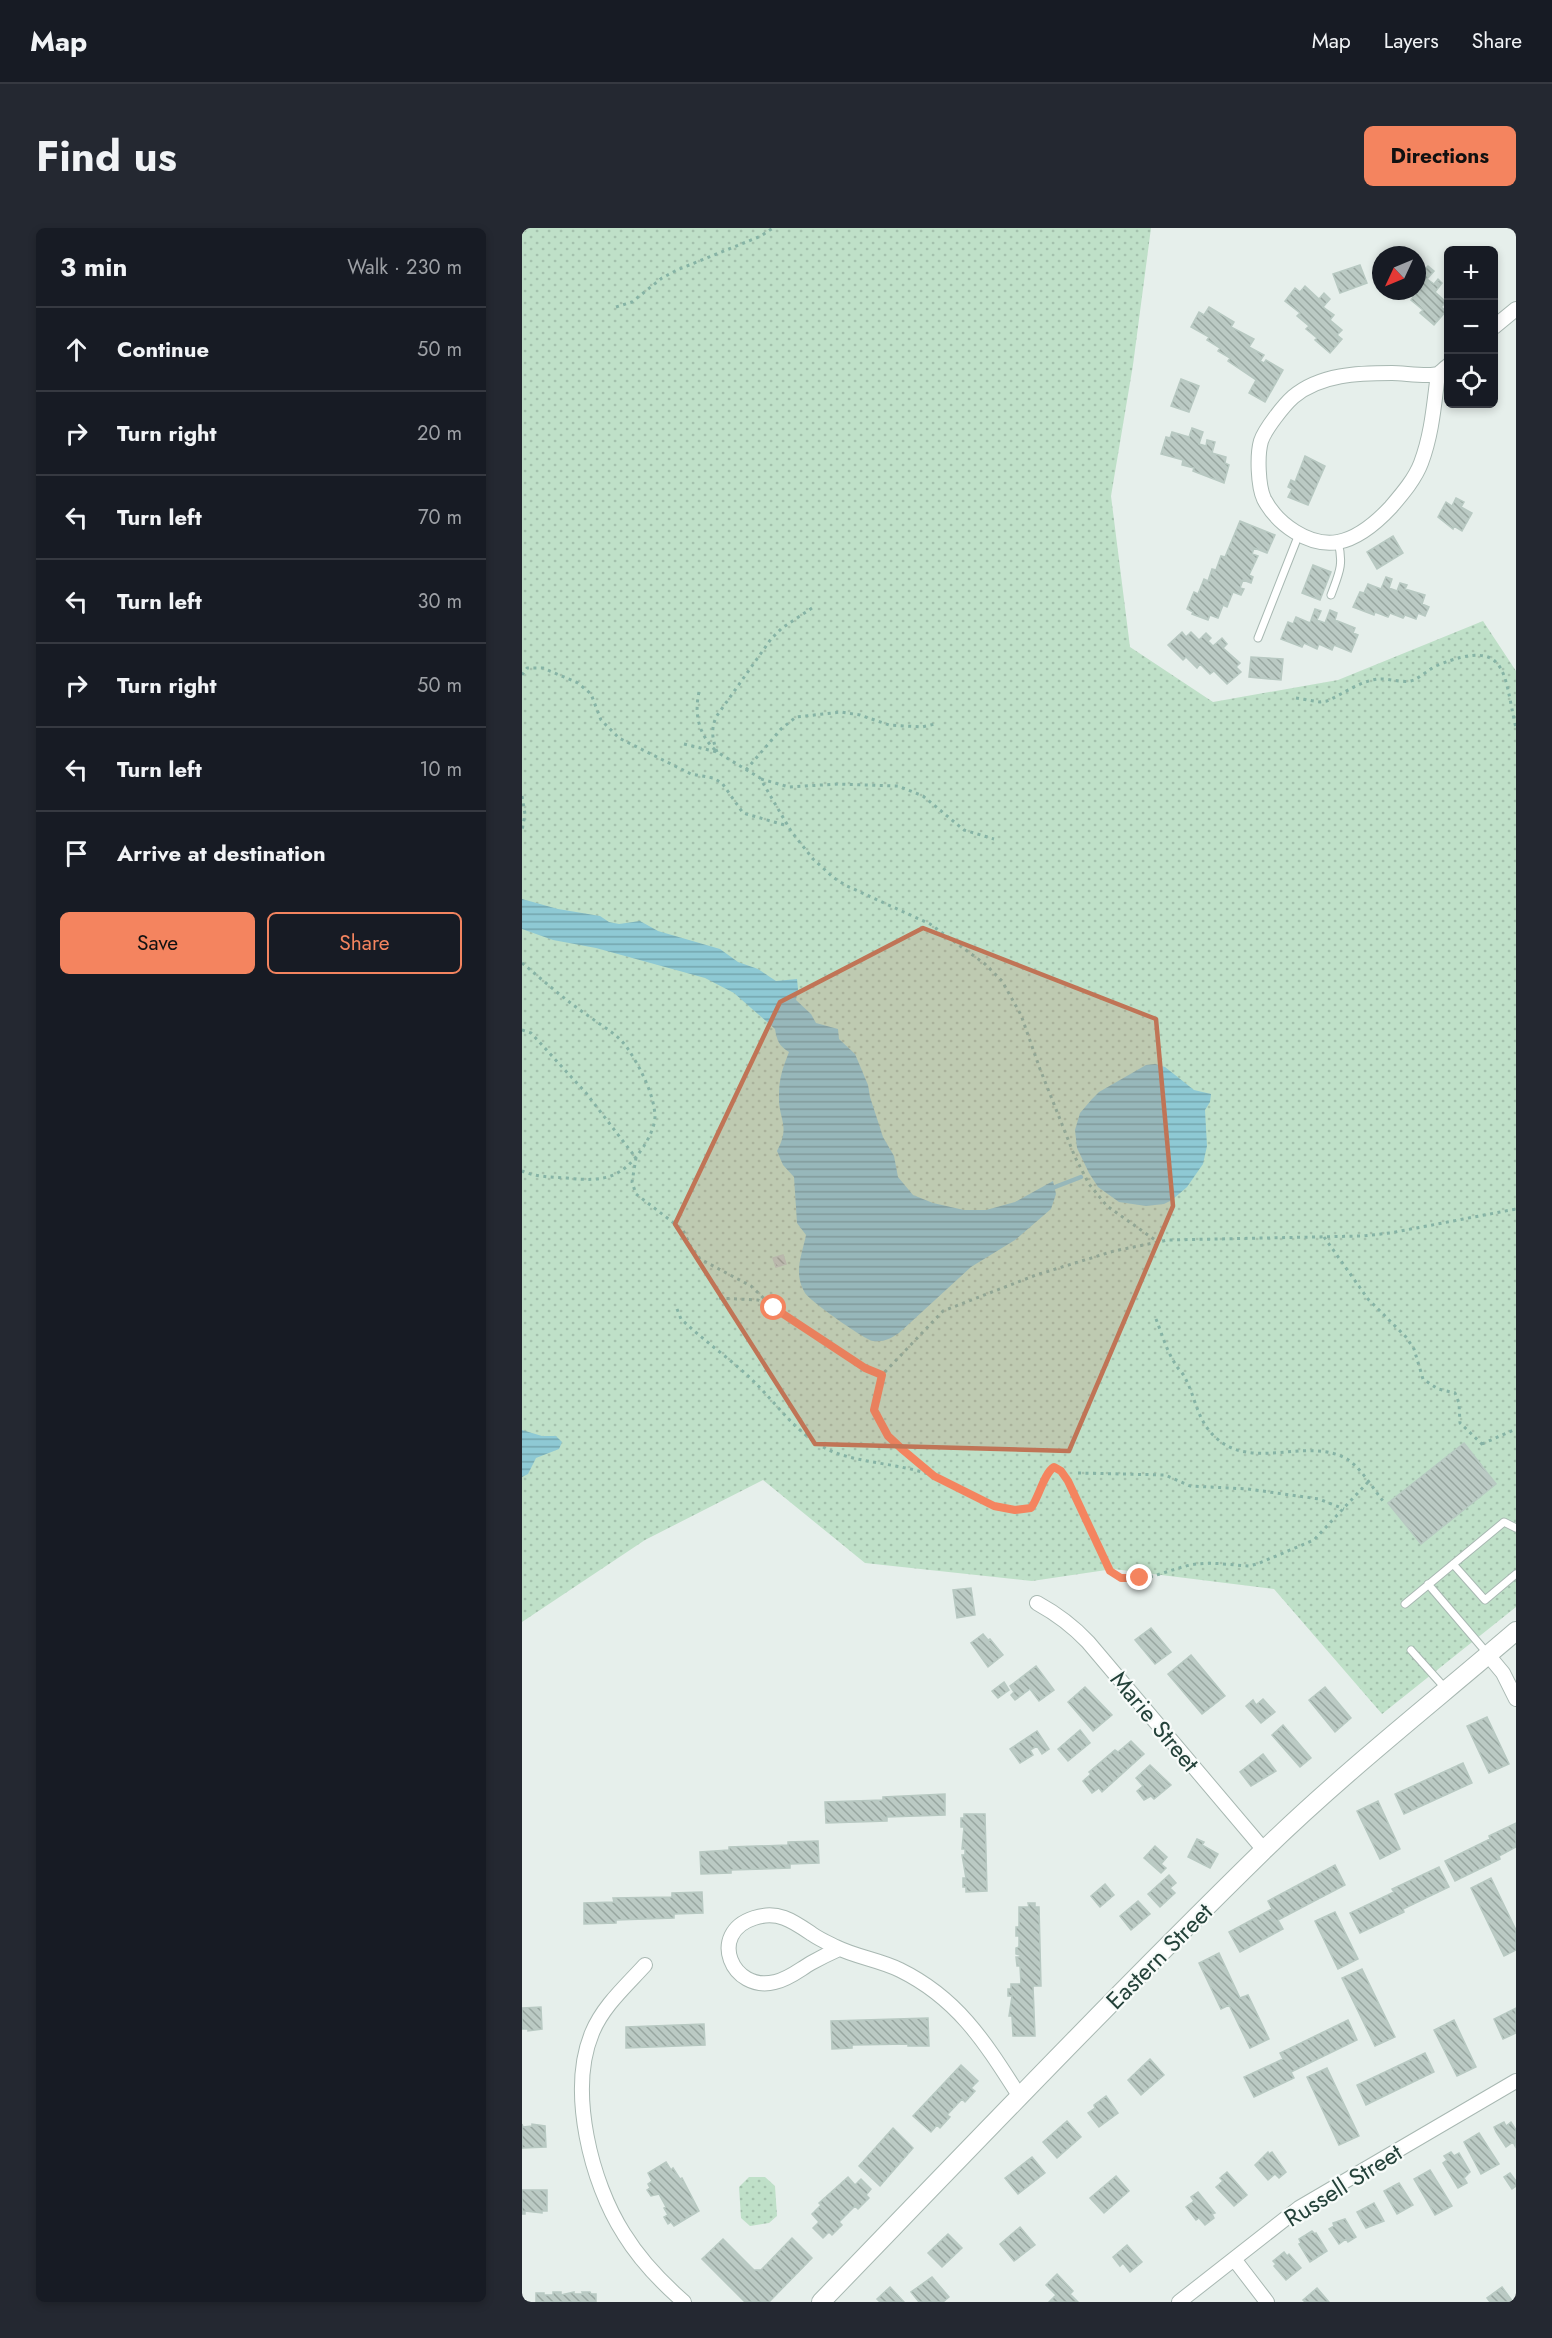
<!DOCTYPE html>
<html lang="en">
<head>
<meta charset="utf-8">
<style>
  :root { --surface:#171b24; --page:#242831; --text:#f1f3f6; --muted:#9ea1a6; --line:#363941; --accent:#f4845f }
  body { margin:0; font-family:Jost,sans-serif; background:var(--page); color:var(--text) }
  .controls { position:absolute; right:18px; top:18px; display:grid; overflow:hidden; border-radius:9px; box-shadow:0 3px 9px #0003 }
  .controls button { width:54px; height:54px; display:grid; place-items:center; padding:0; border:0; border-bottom:2px solid var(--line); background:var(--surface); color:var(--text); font:30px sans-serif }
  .compass { position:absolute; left:850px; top:18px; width:54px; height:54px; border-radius:50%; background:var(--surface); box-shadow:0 3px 9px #0003; rotate:226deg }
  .stop { position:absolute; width:18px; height:18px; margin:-14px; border:4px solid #f4845f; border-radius:50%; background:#fff }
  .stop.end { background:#f4845f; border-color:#fff; box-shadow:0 2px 6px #0008 }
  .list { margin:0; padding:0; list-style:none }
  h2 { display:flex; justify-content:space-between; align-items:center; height:78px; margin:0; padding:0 24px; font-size:26px }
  h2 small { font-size:20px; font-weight:400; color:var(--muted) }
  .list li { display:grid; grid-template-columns:39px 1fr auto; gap:18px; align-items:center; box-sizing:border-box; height:84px; padding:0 24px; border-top:2px solid var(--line) }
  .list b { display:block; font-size:22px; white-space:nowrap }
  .list em { font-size:20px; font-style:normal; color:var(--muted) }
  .actions { display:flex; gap:12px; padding:18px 24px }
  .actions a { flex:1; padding:14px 0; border:2px solid var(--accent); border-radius:9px; text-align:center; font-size:21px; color:var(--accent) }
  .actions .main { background:var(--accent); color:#111 }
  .icon { flex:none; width:33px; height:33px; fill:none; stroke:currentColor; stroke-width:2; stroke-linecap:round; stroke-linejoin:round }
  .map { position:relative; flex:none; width:994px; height:2074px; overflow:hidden; border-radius:9px }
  header { display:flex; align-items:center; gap:36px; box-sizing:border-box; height:84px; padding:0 30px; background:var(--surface); border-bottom:2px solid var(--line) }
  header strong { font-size:28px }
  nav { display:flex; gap:33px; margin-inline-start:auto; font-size:21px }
  .intro { display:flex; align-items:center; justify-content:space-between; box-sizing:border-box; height:144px; padding:0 36px }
  h1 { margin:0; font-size:42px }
  .button { padding:15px 27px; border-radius:9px; background:var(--accent); color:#111; font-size:21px; font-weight:700 }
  main { display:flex; gap:36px; padding:0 36px }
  aside { flex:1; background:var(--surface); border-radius:9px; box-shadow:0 3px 9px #0003 }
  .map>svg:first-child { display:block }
  .grass { fill:url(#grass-dots) }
  .water { fill:url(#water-rules) }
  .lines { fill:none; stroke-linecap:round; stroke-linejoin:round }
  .stream { stroke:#8ec9d4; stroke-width:4.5 }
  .building { fill:url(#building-back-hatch); stroke:#b8c9c2; stroke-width:1.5 }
  .service-casing { stroke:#a8b8b2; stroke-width:9 }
  .minor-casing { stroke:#a8b8b2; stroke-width:16 }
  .tertiary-casing { stroke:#a8b8b2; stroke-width:20 }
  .path { stroke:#86b3a5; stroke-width:3; stroke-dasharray:3 4.5; stroke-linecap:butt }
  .service { stroke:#fff; stroke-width:7 }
  .minor { stroke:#fff; stroke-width:14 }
  .tertiary { stroke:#fff; stroke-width:18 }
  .route { stroke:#f4845f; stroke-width:8 }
  .marked { fill:#c07456; fill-opacity:0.2; stroke:#c07456; stroke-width:4.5; stroke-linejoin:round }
  .labels { text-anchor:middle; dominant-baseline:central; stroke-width:4.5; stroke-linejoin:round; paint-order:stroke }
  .street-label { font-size:24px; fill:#24423a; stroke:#f7fbf9 }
</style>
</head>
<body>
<header>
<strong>Map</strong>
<nav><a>Map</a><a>Layers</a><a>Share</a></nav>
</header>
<div class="intro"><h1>Find us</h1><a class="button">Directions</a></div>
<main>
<aside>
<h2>3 min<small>Walk · 230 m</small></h2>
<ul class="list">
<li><svg class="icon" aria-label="ahead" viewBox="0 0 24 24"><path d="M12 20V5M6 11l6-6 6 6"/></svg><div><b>Continue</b></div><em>50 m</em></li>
<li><svg class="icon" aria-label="right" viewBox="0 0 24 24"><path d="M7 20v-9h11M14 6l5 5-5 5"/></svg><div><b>Turn right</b></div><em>20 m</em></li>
<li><svg class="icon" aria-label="left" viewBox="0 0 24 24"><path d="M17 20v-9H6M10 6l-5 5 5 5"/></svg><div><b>Turn left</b></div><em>70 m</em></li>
<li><svg class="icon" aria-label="left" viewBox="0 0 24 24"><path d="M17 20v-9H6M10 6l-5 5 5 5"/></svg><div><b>Turn left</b></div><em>30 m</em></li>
<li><svg class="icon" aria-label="right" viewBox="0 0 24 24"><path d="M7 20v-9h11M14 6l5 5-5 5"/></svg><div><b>Turn right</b></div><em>50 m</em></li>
<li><svg class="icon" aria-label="left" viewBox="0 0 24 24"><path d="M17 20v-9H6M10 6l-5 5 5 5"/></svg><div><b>Turn left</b></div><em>10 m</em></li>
<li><svg class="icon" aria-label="arrive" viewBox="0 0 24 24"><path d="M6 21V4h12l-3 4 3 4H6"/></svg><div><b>Arrive at destination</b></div></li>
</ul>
<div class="actions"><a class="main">Save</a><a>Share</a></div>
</aside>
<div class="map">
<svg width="994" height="2074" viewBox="0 0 994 2074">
  <defs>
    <pattern id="grass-dots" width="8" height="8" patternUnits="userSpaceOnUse" patternTransform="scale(1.5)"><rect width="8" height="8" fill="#bfe0c8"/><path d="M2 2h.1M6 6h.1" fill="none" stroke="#a4c1ad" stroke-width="1.8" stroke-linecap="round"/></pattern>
    <pattern id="water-rules" width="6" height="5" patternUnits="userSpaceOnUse" patternTransform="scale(1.5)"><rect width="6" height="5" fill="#8ec9d4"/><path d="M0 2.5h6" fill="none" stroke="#74a5ad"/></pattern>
    <pattern id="building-back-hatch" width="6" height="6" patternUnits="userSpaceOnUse" patternTransform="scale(1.5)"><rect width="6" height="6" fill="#bbcac4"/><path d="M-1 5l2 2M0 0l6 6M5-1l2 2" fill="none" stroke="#98a6a0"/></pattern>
  </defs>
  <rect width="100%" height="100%" fill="#e6efeb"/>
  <path class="grass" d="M0 0H629L611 137 589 268 608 419 691 474 816 452 961 393 994 443V1379L860 1486 752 1361 591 1341 510 1353 343 1335 241 1252 123 1312 0 1394Z
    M227 1949H243L253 1958 255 1988 247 1995 228 1998 219 1990 217 1959Z"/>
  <path class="water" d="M0 671 36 681 78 688 87 694 97 696 118 693 136 703 198 721 216 734 236 741 254 753 275 751 276 761 274 772 289 786 294 795 316 801 317 811 333 826 346 857 348 869 361 909 372 928 376 949 391 967 411 975 442 982H464L493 974 531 953 534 966 529 981 493 1012 449 1039 377 1105C368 1111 362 1114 351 1113 343 1112 288 1073 283 1065 271 1045 280 1027 284 1007L275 995 272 949 261 937 255 923C269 896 256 893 257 867 257 850 261 839 267 824 257 818 255 813 253 801L212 765 183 750 74 720 31 712 0 701Z
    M633 836 643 839 672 862 689 866 688 874 683 882 685 918 681 936 665 959 650 972 642 976 624 978 597 974 576 959 567 945 555 920 553 902 558 885 570 871 577 864 624 837Z
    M0 1202 20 1208H34L40 1214 37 1221 14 1230 6 1246 0 1249Z"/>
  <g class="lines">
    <path class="stream" d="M533 959 559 949"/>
  </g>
  <path class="building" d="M895 36 902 42 906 38 912 43 905 51 912 56 916 51 920 55 913 64 924 74 919 79 924 83 912 97 898 85 901 82 889 72 891 69 885 63H895Z
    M838 37 845 55 818 65 811 46Z
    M783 58 797 71 802 65 808 71 801 79 812 87 808 92 820 102 815 107 820 111 808 125 793 112 795 110 784 101 787 98 775 88 778 85 763 73 773 60 778 64Z
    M687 79 712 94 709 99 732 111 727 119 742 127 738 133 742 135 744 132 761 142 743 174 727 165 734 152 706 133 708 130 696 123 698 120 685 112 687 109 669 99 677 84 682 87Z
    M659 151 677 158 667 184 649 178Z
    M670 200 681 204 677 216 684 218 685 212 693 214 690 225 704 229 703 235 707 237 702 255 671 243 672 240 660 237 661 232 639 226 644 209 648 210 650 204 667 209Z
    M783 228 803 238 786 277 766 269 770 261 766 259 769 252 773 254Z
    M934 270 942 274 939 279 950 285 940 303 932 298 931 301 916 289 924 274 930 278Z
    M718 293 753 307 745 325 732 320 730 326 736 328 727 347 731 349 729 355 721 352 718 360 722 361 719 367 711 364 705 379 701 377 696 390 688 387 686 392 670 386 671 384 665 381 672 364 676 366 682 351 686 353 690 341 694 342 699 328 703 329Z
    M871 308 881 325 855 341 845 324Z
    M791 337 809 344 798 372 780 365Z
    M864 349 870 351 867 360 875 363 878 355 885 357 883 361 903 367 900 376 907 379 903 388 896 385 894 391 883 387 881 390 868 385 866 389 853 384 852 387 831 379 838 364 842 365 846 356 859 361Z
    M793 381 799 383 795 392 803 395 808 382 815 385 813 392 833 400 831 405 836 407 829 424 812 417 810 422 797 416 795 421 782 415 780 419 759 411 766 394 771 396 774 389 788 395Z
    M660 404 664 409 669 404 677 412 684 405 689 410 686 413 691 418 700 410 705 416 701 420 718 435 714 439 719 444 705 456 692 443 688 446 678 436 675 440 664 429 661 432 646 417Z
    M729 429 761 431 759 452 727 449Z
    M261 1027 264 1036 254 1039 251 1030Z
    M942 1215 974 1256 899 1316 866 1275Z
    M449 1360 453 1387 435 1390 431 1362Z
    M629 1400 649 1424 633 1436 613 1412Z
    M461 1406 466 1412 468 1411 481 1427 466 1439 449 1415Z
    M669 1427 703 1468 680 1486 646 1446Z
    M514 1438 532 1462 517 1473 508 1461 493 1472 489 1467 492 1464 488 1458Z
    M482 1454 487 1462 476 1470 470 1463Z
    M563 1459 590 1487 571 1503 546 1474Z
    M803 1459 829 1490 813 1504 787 1472Z
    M741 1471 753 1484 739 1495 724 1478 731 1472 734 1477Z
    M965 1489 987 1536 967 1545 945 1498Z
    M761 1497 789 1530 778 1539 750 1507Z
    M558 1502 568 1515 546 1533 536 1521Z
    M515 1503 527 1521 520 1526 515 1518 508 1522 511 1527 498 1535 488 1521Z
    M609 1513 622 1526 580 1564 577 1560 570 1565 561 1553 569 1546 567 1544 593 1522 596 1524Z
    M741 1526 754 1543 729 1558 718 1544Z
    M941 1535 950 1555 882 1586 873 1566Z
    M628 1537 649 1557 632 1571 629 1568 622 1572 615 1563 621 1558 614 1550Z
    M423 1566V1587L365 1589V1593L304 1595 303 1574 361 1572V1569Z
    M856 1573 878 1621 858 1631 835 1583Z
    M442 1586H463L465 1663 444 1664V1659H441V1650H444L440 1627H443V1621H440L442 1599H439V1590H442Z
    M994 1595V1619L977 1628 978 1631 933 1653 923 1633 968 1611 967 1608Z
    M675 1611 682 1614 680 1617 696 1626 688 1640 666 1629Z
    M296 1613 297 1635 268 1636V1640L209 1642V1645L179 1646 178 1624 207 1622V1619L266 1617V1614Z
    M633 1618 645 1629 639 1636 644 1640 639 1645 622 1630Z
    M813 1637 823 1657 756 1692 761 1701 718 1724 707 1704 750 1681 746 1673Z
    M917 1639 927 1659 881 1681 882 1684 838 1705 828 1685 872 1664 870 1661Z
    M647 1647 654 1655 648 1660 653 1665 638 1679 626 1666Z
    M969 1650 994 1702V1722L982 1728 949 1660Z
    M583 1656 592 1667 578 1679 569 1668Z
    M180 1664 181 1685 152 1686V1690L94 1692V1695L62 1696V1675L92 1674 91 1670 150 1669V1665Z
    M616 1673 628 1686 609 1702 598 1688Z
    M506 1675H513V1679H517L519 1758H511L513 1808H491L490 1788H487L490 1768H486V1761H489V1756H499L498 1738H495L494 1729H498V1727L494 1726V1720L497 1719V1708H494V1699H497V1679H507Z
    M813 1684 836 1731 816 1741 793 1693Z
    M697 1725 718 1770 726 1767 747 1811 728 1820 707 1777 699 1781 677 1735Z
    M840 1741 873 1809 853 1818 820 1750Z
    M19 1779 20 1801 6 1803V1801H0V1780Z
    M994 1780V1805L981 1811 972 1791Z
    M406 1790 407 1818H386V1816L330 1817V1820L310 1821 309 1793Z
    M826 1792 835 1812 769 1844 772 1850 732 1869 722 1849 761 1831 758 1825Z
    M932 1792 954 1839 935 1848 912 1802Z
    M182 1796 183 1817 104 1820V1799Z
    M903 1825 912 1844 844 1877 835 1857Z
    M628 1831 642 1847 619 1867 606 1852Z
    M439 1837 456 1853 449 1860 453 1863 443 1874 440 1871 425 1887 428 1889 418 1900 415 1897 409 1904 391 1888Z
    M805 1840 837 1908 817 1917 785 1849Z
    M584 1868 596 1885 577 1899 566 1885 573 1880 572 1877Z
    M545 1893 559 1909 535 1930 521 1914Z
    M982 1894 984 1898 989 1894 994 1902 993 1918 991 1914 984 1919 974 1904 972 1899Z
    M0 1896 1 1899 10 1898V1896L23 1898 24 1919 0 1920Z
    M371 1900 391 1920 358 1958 337 1938Z
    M957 1905 977 1936 959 1946 942 1914Z
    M746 1924 747 1926 750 1924 764 1944 757 1950 753 1946 746 1952 733 1937Z
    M929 1924 932 1928 937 1925 948 1944 942 1950 945 1955 936 1960 921 1935 925 1932 922 1928Z
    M510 1929 523 1945 496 1966 483 1950Z
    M144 1934 149 1942 151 1940 158 1951 160 1950 177 1983 152 1998 149 1994 146 1996 142 1989 146 1987 142 1980 144 1979 137 1966 129 1968 125 1962 128 1960 126 1956 130 1953 126 1945Z
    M908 1942 930 1978 913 1987 892 1951Z
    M705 1944 725 1967 712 1978 694 1959 701 1953 698 1950Z
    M988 1945 994 1953V1958L990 1961 982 1949Z
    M594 1948 607 1963 582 1985 568 1970Z
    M326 1949 333 1957 339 1951 349 1961 344 1967 347 1970 336 1981 333 1978 317 1994 320 1997 310 2007 307 2004 301 2010 291 2000 297 1994 290 1986 299 1977 297 1975Z
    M877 1955 891 1977 875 1986 862 1963Z
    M0 1962H25V1983H20V1985L3 1983V1986H0Z
    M676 1964 693 1985 690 1986 692 1990 683 1997 677 1990 674 1992 664 1979 672 1973 669 1969Z
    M852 1975 862 1993 844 2000 835 1984Z
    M823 1991 834 2009 826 2014 824 2011 817 2016 807 2001 812 1998 811 1995Z
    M498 1999 513 2017 492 2033 478 2016Z
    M790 2003 793 2006 794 2005 805 2023 788 2034 777 2016 779 2015 777 2011Z
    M426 2006 440 2020 420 2039 406 2025Z
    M270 2010 290 2030 247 2074H223L180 2031 201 2011 232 2042H239Z
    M605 2017 620 2034 608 2044 601 2035 598 2038 591 2029Z
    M762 2024 765 2028 767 2026 779 2040 764 2052 752 2038 754 2036 751 2033Z
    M535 2046 551 2063 548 2066 556 2074H527L534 2067 524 2057Z
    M410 2049 427 2069 421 2074H397L389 2064Z
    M368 2059 382 2074H358L355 2071Z
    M980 2059 991 2074H968L965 2070Z
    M795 2060 807 2074H783L781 2072Z
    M31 2064H39V2067L52 2064V2066H61L60 2064H68L69 2066H74V2074H14V2065H22V2067H31Z"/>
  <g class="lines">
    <g class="service-casing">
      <path id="service" d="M809 367C817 345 822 337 816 314
        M736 410 777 306
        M931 1336 963 1372 994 1346
        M906 1356 965 1425
        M883 1376 982 1294 994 1300
        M889 1422 923 1460"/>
    </g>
    <g class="minor-casing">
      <path id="minor" d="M972 99 994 81
        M916 146C912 176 910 206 899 235 893 251 880 266 869 279 855 294 837 310 816 314 787 319 755 296 742 271 736 258 735 227 739 213 743 201 762 177 771 169 798 146 837 145 870 145 882 145 906 149 916 146 919 144 924 139 927 137
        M515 1375C535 1386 550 1397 566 1414L742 1622
        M966 1427 981 1445 994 1471
        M317 1721C308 1725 298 1730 289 1735 277 1742 267 1751 253 1754 210 1765 185 1705 232 1690 256 1682 271 1693 290 1706 297 1711 306 1715 314 1719 334 1729 358 1732 378 1742 437 1771 464 1816 498 1869
        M123 1737C104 1758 81 1778 70 1805 46 1863 69 1955 102 2006 118 2032 139 2054 162 2074
        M712 2031 745 2074
        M657 2074 777 1980 994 1853"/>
    </g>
    <g class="tertiary-casing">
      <path id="tertiary" d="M299 2074C445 1923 591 1770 741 1623 821 1545 909 1476 994 1403"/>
    </g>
    <path class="path" d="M94 79 110 74 140 50 155 42 239 8 251 0
      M0 447 5 440H21L56 455 69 466 79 492 97 510 169 546 191 550 200 555 221 585 266 598
      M177 464C172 487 177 506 193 522
      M774 470 798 474 805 473C821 466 838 453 856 451 867 450 881 456 892 452 900 448 907 441 916 437 987 409 981 445 994 500
      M162 516 195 524 238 550 269 603 291 631 312 650 325 658 408 696 463 736 480 753 499 787 518 841 553 929 567 956 585 978 636 1014
      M195 524C190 510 189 502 194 489L249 411 260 400 290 380
      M224 542 259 501 274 489 319 484 338 487 367 497 400 499 413 496
      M239 551 267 559 316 556 376 558 401 568 442 602 472 611
      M0 568 3 586 0 603
      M0 735C22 753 44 773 68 789 81 799 96 806 106 821 118 839 132 866 133 888 133 898 127 910 122 918 100 951 82 954 45 950 29 949 14 949 0 943
      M0 802 9 805 64 865 114 930 110 954 114 966 161 1002 168 1017 178 1031 229 1058 252 1080
      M802 1009 846 1071 884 1109 892 1121 901 1151 916 1161 933 1165 937 1175 938 1195 963 1219
      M197 1070 236 1072 252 1080 343 1140 360 1147
      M155 1081 159 1091C180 1111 204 1128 225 1147 254 1173 276 1211 314 1225 345 1236 381 1236 412 1248 450 1262 463 1284 509 1280 517 1269 522 1245 532 1239L539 1243 588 1343C613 1363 647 1339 675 1336 691 1334 710 1337 727 1338L735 1336 792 1312 846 1254
      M634 1091C640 1106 645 1124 654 1137 656 1141 660 1144 662 1148 674 1169 674 1191 693 1209 730 1244 784 1208 825 1231 839 1240 850 1259 861 1273
      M960 1216 994 1201
      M556 1245 643 1247 668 1258 726 1261 797 1271 822 1281
      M410 1246 366 1208 352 1182 360 1147 421 1083 514 1047 592 1023 646 1012 841 1008 868 1005 994 981"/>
    <use href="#service" class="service"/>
    <use href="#minor" class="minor"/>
    <use href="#tertiary" class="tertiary"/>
  </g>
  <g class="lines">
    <path class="route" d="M252 1080 343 1140 360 1147 352 1182 366 1208 381 1222 412 1248 472 1278 493 1282 509 1280C517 1269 522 1245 532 1239L539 1243 546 1253 588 1343 599 1350H618"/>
  </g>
  <path class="marked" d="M401 700 634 791 651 978 547 1223 293 1216 153 996 258 774Z"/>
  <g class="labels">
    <g class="street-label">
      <text transform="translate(633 1493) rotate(50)">Marie Street</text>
      <text transform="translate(637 1728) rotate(-45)">Eastern Street</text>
      <text transform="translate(821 1957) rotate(-32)">Russell Street</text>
    </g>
  </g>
</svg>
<div class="controls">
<button>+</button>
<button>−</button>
<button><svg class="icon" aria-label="locate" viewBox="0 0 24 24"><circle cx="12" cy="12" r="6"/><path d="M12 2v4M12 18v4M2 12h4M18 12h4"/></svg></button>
</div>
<svg class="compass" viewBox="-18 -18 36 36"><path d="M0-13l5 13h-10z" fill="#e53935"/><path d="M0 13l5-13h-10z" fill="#9ea1a6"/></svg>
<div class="stop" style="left:252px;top:1080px"></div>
<div class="stop end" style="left:618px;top:1350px"></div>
</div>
</main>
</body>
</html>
